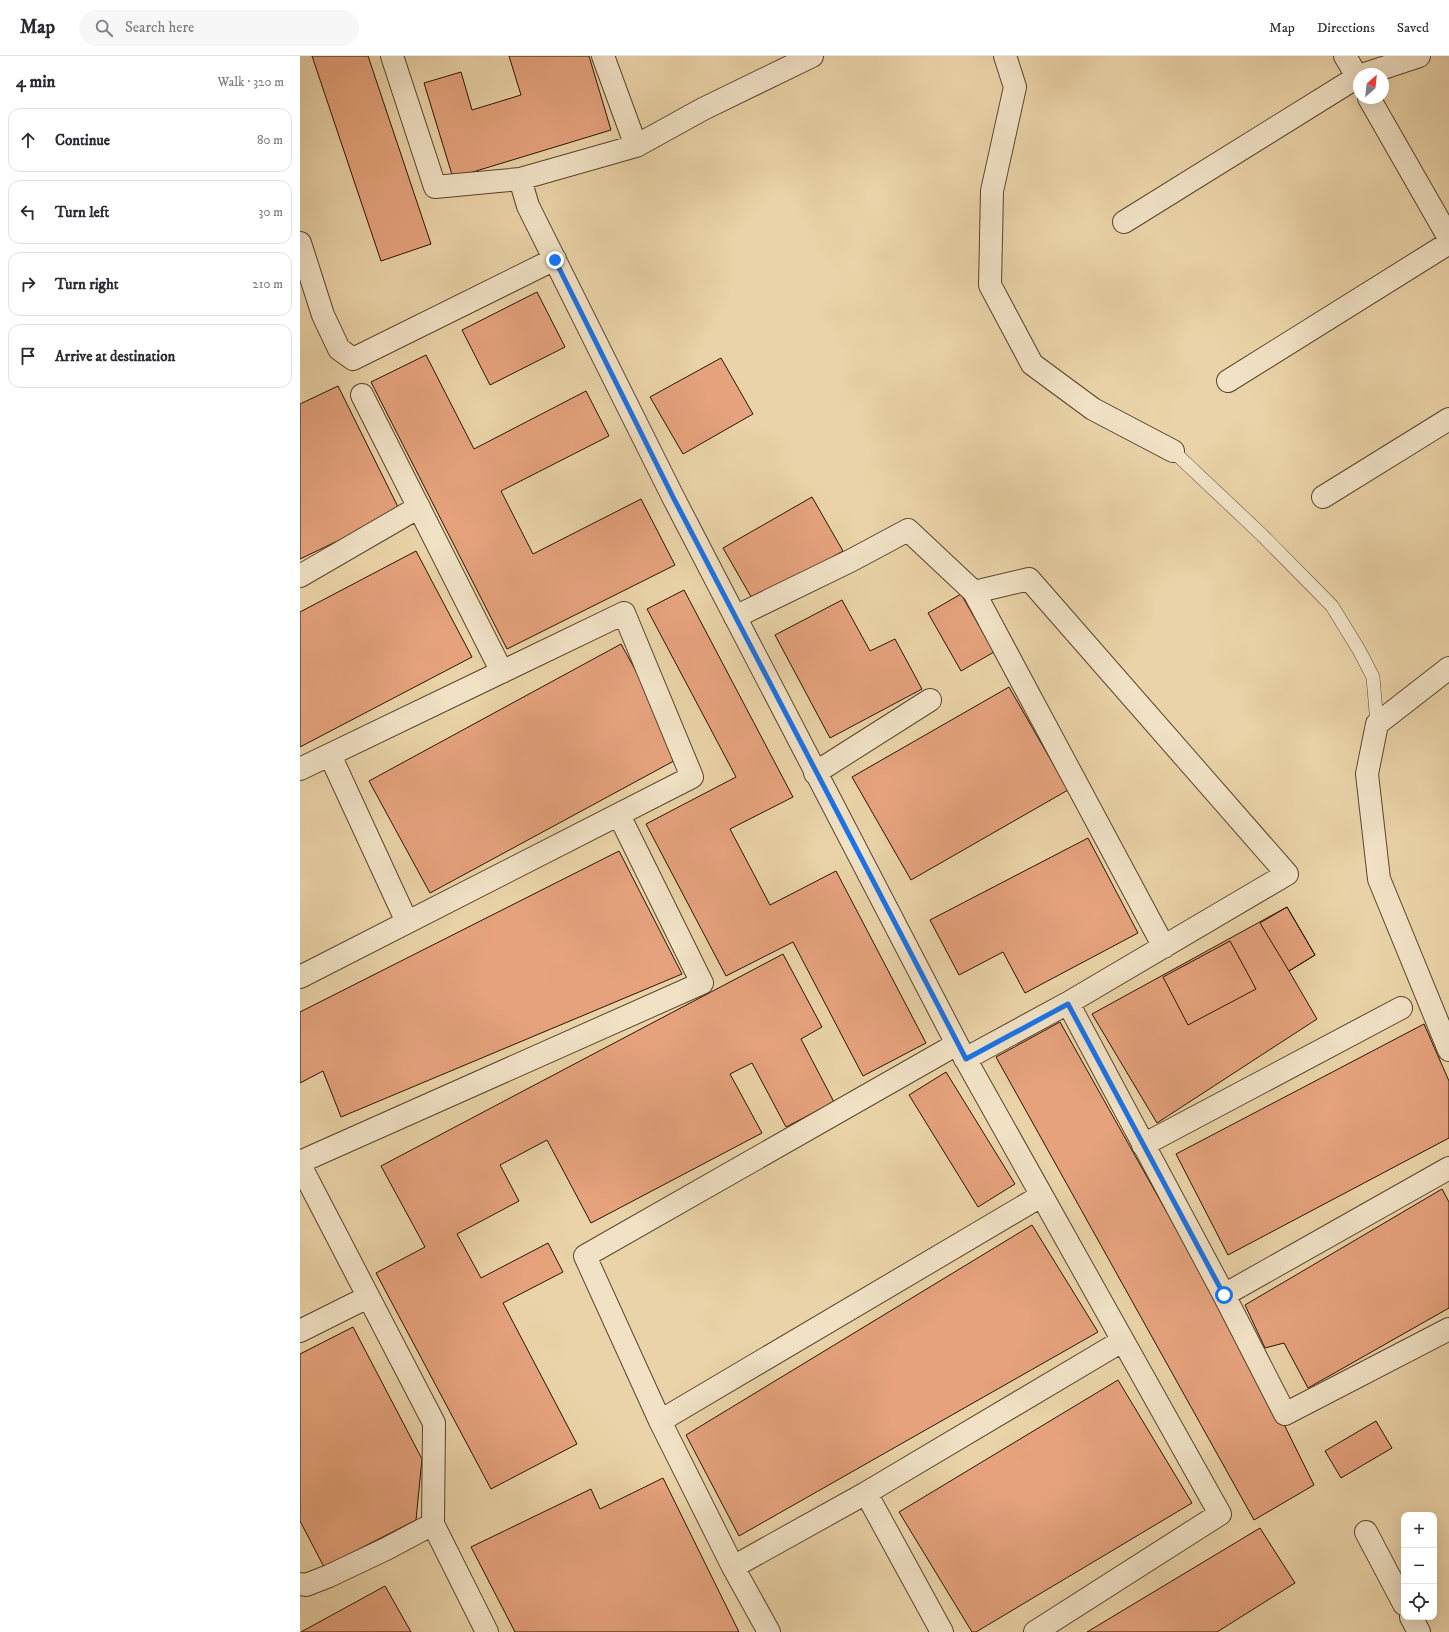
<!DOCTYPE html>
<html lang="en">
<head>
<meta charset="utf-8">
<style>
  :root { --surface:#fff; --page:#f7f7f7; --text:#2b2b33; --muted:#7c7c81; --line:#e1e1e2 }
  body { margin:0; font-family:"IM FELL DW Pica",serif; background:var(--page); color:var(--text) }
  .controls { position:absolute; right:12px; bottom:12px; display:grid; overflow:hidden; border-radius:8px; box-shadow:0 4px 16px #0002 }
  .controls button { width:36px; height:36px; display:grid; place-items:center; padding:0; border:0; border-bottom:1px solid var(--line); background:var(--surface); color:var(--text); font:20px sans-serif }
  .compass { position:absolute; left:1053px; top:12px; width:36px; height:36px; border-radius:50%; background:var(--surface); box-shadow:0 4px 16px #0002; rotate:27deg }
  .stop { position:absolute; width:12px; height:12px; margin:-9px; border:3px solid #1a73e8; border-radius:50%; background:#fff }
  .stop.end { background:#1a73e8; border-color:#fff; box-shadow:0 1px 4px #0008 }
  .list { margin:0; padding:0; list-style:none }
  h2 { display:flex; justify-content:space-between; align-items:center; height:52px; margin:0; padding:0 16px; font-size:17px }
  h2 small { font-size:13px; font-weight:400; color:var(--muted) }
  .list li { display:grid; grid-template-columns:26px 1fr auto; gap:12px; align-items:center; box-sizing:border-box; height:64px; margin:0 8px 8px; padding:0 8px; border:1px solid var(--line); border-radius:12px }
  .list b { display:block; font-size:15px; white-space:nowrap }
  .list em { font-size:13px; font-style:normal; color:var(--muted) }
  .icon { flex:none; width:22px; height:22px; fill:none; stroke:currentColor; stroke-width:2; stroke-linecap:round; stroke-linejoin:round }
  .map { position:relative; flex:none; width:1149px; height:1576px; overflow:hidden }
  header { display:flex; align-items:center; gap:24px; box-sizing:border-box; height:56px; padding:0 20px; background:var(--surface); border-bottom:1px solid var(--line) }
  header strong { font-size:19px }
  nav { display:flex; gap:22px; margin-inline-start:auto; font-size:14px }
  .search { width:280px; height:36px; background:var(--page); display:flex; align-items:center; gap:10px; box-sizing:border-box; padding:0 14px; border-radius:22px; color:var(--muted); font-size:15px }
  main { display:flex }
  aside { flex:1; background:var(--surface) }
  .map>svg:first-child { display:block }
  .building { fill:#e5a27d; stroke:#2a1501 }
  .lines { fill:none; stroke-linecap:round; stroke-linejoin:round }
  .service-casing { stroke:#5a442b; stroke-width:14 }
  .minor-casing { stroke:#5a442b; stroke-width:24 }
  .service { stroke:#f1e2c6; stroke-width:13 }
  .minor { stroke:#f1e2c6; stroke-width:22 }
  .route { stroke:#1a73e8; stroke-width:5 }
</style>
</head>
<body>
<header>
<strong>Map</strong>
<div class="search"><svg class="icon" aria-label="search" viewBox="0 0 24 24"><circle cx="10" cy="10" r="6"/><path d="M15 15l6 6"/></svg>Search here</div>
<nav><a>Map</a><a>Directions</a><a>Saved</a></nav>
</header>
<main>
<aside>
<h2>4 min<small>Walk · 320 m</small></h2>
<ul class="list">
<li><svg class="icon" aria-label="ahead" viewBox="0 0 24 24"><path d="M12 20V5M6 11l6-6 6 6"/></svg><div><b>Continue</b></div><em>80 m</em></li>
<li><svg class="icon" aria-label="left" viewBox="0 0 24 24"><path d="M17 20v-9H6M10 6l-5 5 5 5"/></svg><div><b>Turn left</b></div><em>30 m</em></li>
<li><svg class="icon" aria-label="right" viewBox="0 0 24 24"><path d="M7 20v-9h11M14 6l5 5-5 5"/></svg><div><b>Turn right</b></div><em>210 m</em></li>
<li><svg class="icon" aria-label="arrive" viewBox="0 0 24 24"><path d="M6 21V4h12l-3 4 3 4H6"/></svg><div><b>Arrive at destination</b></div></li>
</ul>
</aside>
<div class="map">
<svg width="1149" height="1576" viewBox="0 0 1149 1576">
  <rect width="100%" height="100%" fill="#ead3a8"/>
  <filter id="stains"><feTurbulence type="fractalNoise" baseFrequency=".005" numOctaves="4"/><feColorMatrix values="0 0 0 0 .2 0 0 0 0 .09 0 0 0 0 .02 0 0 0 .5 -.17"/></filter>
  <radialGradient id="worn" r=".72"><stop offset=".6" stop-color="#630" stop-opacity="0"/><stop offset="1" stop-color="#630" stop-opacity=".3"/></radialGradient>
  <path class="building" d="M12 0H68L131 188 81 205Z
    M209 0H289L311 74 153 122 124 27 161 16 172 54 221 39Z
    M237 236 265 291 190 329 162 274Z
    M126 299 174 393 286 335 309 380 201 435 233 498 341 443 375 509 207 593 71 326Z
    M421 302 453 358 383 398 350 341Z
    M38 330 100 455 0 503V348Z
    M512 441 543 495 454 546 423 492Z
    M116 495 172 601 0 691V556Z
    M384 534 493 741 430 773 470 849 536 815 626 987 563 1020 493 886 426 920 346 768 436 721 347 553Z
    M661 538 694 596 661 615 628 557Z
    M542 544 570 595 595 583 622 633 530 682 475 579Z
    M321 588 383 700 130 837 69 725Z
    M709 631 768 734 611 824 552 721Z
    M788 782 838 877 725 937 703 896 659 919 630 864Z
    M319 795 382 918 41 1061 23 1015 0 1027V956Z
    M987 851 1015 899 989 915 960 867Z
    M987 851 1015 899 989 915 1017 963 857 1067 792 958Z
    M930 885 956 933 888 969 863 921Z
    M483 898 522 971 501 983 534 1046 486 1071 452 1007 430 1018 462 1077 291 1167 247 1084 200 1109 219 1145 157 1178 181 1222 248 1187 263 1216 203 1247 277 1388 191 1433 76 1217 125 1191 81 1110Z
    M760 966 970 1340 1014 1429 954 1464 696 1001Z
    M1124 968 1149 1025V1082L928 1199 876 1098Z
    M646 1016 715 1128 678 1151 609 1039Z
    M1142 1133 1149 1146V1252L1008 1332 984 1287 965 1292 945 1249Z
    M732 1169 798 1276 439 1480 386 1379Z
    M53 1271 122 1403 116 1464 24 1511 0 1465V1298Z
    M818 1324 892 1447 676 1576H672L599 1456Z
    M1076 1365 1092 1392 1041 1422 1025 1395Z
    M363 1422 439 1576H215L171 1491 291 1433 300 1453Z
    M960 1472 995 1527 917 1576H787Z
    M85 1530 111 1576H1Z"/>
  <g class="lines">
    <g class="service-casing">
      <path id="service" d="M873 395 962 479 1032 550 1059 594 1073 621 1077 668"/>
    </g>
    <g class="minor-casing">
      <path id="minor" d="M92 0 135 131 220 123
        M303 0 336 90
        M512 0 403 53 336 90 220 123 228 150 373 441 657 988 920 1458 735 1576
        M705 0 715 31 692 135 690 229 732 308 793 353 873 395
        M1045 0 1059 24
        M1065 18 1119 0
        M1069 42 1149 182
        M824 166 1059 20
        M0 187 23 259 39 293 53 303 255 203
        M928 325 1149 187
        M62 339 202 616
        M1023 441 1149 363
        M0 520 119 451
        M435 561 552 504 608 474 674 536
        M1149 612 1077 668 1067 718 1079 823 1149 994
        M30 699 107 866
        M0 713 324 557 392 721 0 921
        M515 717 630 644
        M768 947 987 818 729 523 674 536 864 891
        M665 1003 768 947 924 1239 1149 1112
        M843 1089 1101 952
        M0 1106 402 927 319 759
        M0 1109 134 1367 133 1468 187 1576
        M924 1239 985 1358 1149 1273
        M0 1275 68 1241
        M360 1365 285 1200 657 988
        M566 1437 822 1285
        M1066 1476 1104 1548
        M433 1511 360 1365 741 1140
        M0 1528 6 1529 29 1520 86 1493 133 1468
        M1111 1561 1119 1576
        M469 1576 433 1511 566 1437 642 1576"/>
    </g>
    <use href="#service" class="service"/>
    <use href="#minor" class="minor"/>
  </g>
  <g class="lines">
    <path class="route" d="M255 204 373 441 666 1003 768 948 924 1239"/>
  </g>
  <rect width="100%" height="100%" filter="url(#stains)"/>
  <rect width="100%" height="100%" fill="url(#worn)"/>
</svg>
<div class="controls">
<button>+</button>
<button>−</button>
<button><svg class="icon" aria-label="locate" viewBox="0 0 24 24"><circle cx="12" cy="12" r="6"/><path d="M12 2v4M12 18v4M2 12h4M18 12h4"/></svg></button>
</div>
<svg class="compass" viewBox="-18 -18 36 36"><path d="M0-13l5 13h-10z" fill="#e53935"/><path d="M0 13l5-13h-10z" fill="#7c7c81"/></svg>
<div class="stop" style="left:924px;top:1239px"></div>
<div class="stop end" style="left:255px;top:204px"></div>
</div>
</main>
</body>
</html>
